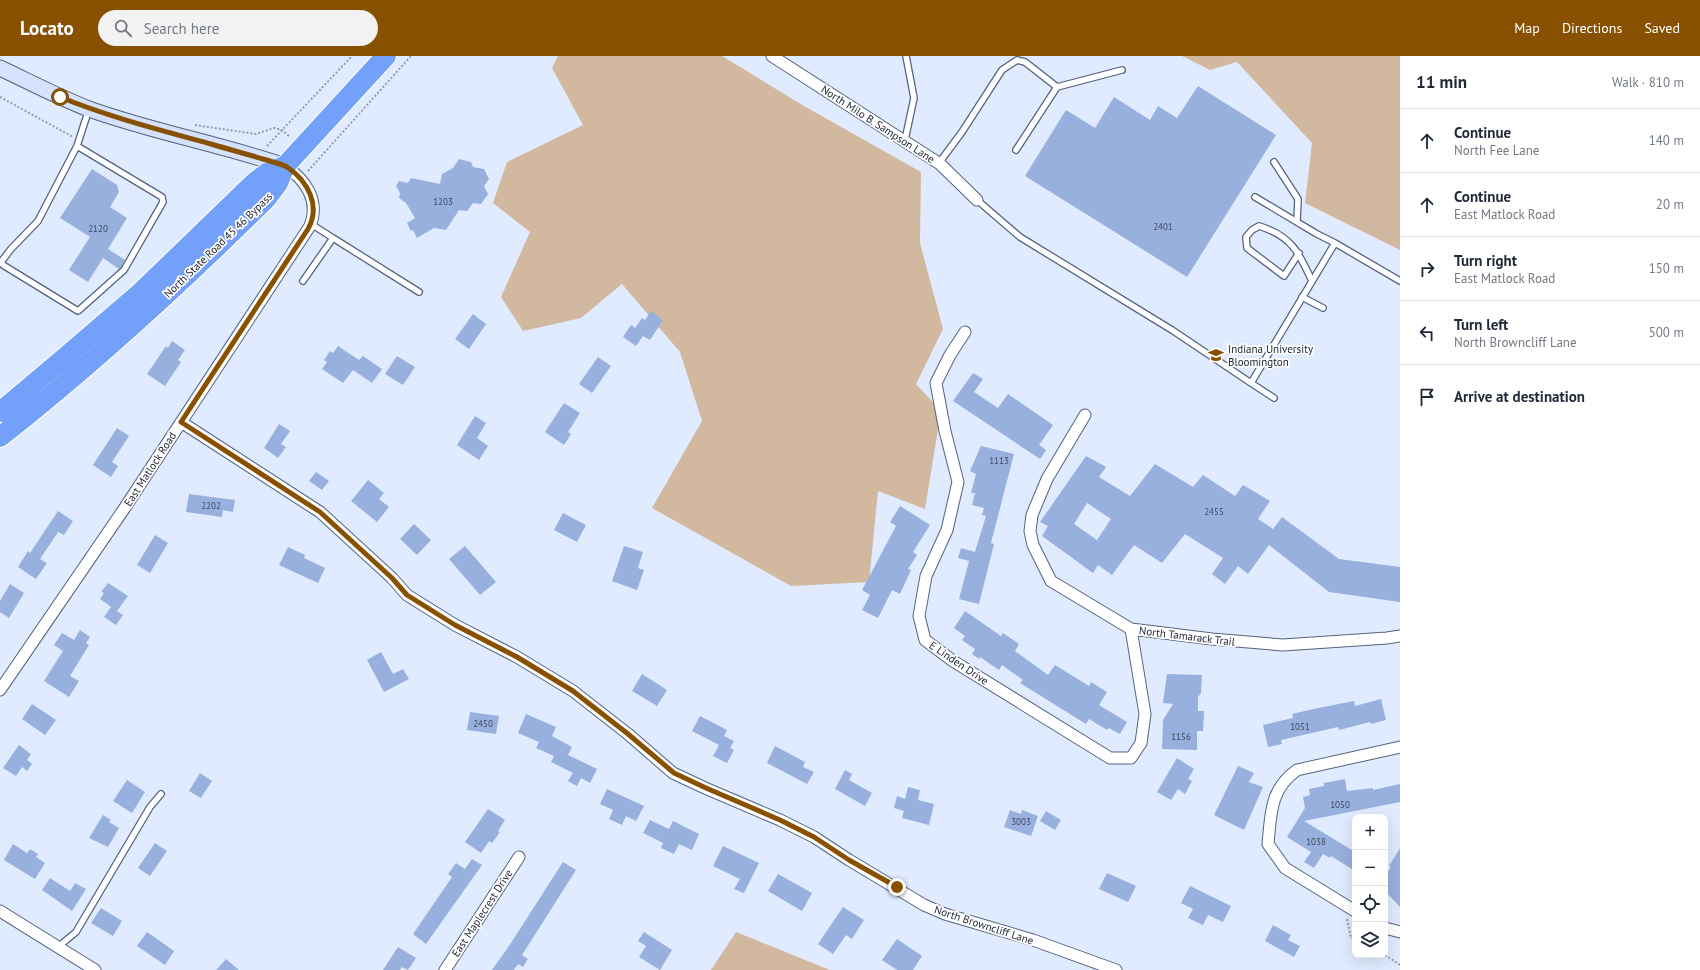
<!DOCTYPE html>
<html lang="en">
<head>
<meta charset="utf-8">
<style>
  :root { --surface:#fff; --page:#f2f2f3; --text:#1f2937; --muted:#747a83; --line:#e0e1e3; --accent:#885101 }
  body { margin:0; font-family:"PT Sans",sans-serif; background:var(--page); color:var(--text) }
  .controls { position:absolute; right:12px; bottom:12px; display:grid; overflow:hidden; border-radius:8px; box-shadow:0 4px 16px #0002 }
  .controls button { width:36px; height:36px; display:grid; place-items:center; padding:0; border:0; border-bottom:1px solid var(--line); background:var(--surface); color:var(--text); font:20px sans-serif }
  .stop { position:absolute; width:12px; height:12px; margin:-9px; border:3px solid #885101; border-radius:50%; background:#fff }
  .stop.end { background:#885101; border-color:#fff; box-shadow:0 1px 4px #0008 }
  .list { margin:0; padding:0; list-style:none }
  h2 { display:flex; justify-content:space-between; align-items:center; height:52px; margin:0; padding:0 16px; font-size:17px }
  h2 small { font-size:13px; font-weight:400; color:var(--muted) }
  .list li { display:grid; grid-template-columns:26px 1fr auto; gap:12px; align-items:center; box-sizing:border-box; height:64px; padding:0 16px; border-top:1px solid var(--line) }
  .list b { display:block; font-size:15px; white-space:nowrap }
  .list p { margin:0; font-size:13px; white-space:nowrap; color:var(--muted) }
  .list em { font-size:13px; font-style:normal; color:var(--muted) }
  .icon { flex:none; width:22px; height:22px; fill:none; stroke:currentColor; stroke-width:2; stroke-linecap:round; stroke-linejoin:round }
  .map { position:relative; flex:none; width:1400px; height:914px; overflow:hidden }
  header { display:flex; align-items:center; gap:24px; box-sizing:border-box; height:56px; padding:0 20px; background:var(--accent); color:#fff }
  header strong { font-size:19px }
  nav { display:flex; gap:22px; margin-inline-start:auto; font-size:14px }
  .search { width:280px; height:36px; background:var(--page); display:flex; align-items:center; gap:10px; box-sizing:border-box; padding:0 14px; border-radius:22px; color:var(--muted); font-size:15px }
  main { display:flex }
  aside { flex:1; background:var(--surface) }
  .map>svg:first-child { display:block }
  .green { fill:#d2b89f }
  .building { fill:#98b0de; fill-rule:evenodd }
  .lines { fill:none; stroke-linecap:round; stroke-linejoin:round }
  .lane-casing { stroke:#53627f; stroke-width:8 }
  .street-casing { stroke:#53627f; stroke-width:13 }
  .secondary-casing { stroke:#53627f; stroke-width:17 }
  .highway-casing { stroke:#fff; stroke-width:22 }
  .path { stroke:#949dae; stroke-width:2; stroke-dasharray:2 2; stroke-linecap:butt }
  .lane { stroke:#fff; stroke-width:5.5 }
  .street { stroke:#fff; stroke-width:11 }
  .secondary { stroke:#d5e2fd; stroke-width:15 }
  .highway { stroke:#73a0f8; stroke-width:20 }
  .route { stroke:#885101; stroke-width:5 }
  .labels { text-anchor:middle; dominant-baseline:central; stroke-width:3.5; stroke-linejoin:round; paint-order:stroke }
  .number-label { font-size:9px; fill:#3e495e }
  .street-label { font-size:11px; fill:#202733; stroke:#fff }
  .poi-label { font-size:11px; fill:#202733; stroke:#fff; text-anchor:start }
</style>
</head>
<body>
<header>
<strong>Locato</strong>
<div class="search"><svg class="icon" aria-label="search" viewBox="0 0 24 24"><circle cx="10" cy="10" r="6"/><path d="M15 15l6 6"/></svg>Search here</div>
<nav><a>Map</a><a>Directions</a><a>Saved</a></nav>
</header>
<main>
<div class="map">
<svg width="1400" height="914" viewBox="0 0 1400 914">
  <rect width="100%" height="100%" fill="#e0ebff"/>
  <path class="green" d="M558 0H722L804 50 921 116 920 187 943 273 916 328 941 355 925 453 878 435 869 526 791 530 652 452 702 365 680 296 622 228 581 262 523 275 501 241 530 176 493 147 507 106 583 69 552 12Z
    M1182 0H1400V194L1305 147 1312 87 1237 6 1210 14Z
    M736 876 830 914H711Z"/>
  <path class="building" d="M1198 30 1276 79 1187 221 1025 120 1066 54 1095 72 1114 41 1150 64 1158 50 1177 62Z
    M459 103 471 106 473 111 484 113 489 123 484 130 488 138 481 148 473 147 467 155 459 154 446 174 434 172 417 182 413 174 411 175 407 167 415 162 406 147 399 142 400 137 396 130 399 125 408 127 411 122 440 128 442 118 453 112Z
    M92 113 117 129 119 136 110 151 127 162 108 193 125 204 121 211 119 213 103 202 88 226 69 214 90 181 60 162Z
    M651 255 663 264 650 284 643 280 636 290 623 281 631 269 635 272 642 262 645 264Z
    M473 258 486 268 469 293 455 283Z
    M172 285 185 294 178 304 181 306 165 330 147 318 166 290 168 292Z
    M338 290 359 304 363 300 382 313 372 327 353 314 343 327 322 313 327 306 324 304 330 295 333 297Z
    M397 300 415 311 403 329 385 318Z
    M598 301 611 310 592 337 579 328Z
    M973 317 983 323 974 336 998 352 1008 338 1053 369 1039 389 1046 394 1040 403 953 345Z
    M564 347 580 357 568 376 571 378 564 389 545 376Z
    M475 360 486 367 477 382 488 390 479 404 457 389Z
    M279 368 290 375 281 388 286 391 278 402 264 392Z
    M117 372 129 380 112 406 118 410 111 421 93 409Z
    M981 390 1014 398 991 487 994 488 979 548 959 543 969 505 958 502 961 492 975 496 986 460 982 459 984 452 972 449 975 437H971L976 418 970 415Z
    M1086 400 1106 411 1099 421 1130 440 1155 408 1193 431 1203 419 1235 440 1243 429 1270 445 1258 463 1273 473 1282 461 1339 503 1400 511V546L1329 536 1269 489 1248 518 1238 510 1225 528 1212 518 1223 502 1185 478 1162 507 1134 489 1112 519 1098 509 1093 517 1042 480 1048 470 1040 466ZM1087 447 1111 463 1097 484 1074 468Z
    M316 416 329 425 322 434 309 425Z
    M368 424 384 437 379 443 389 451 377 466 351 445Z
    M189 438 235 444 233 456 223 454 222 461 186 456Z
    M900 450 930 469 913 496 917 499 908 513 911 514 900 538 892 534 878 562 862 554 870 539 862 534 896 470 890 466Z
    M58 455 73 465 64 479 58 476 40 503 47 507 36 523 18 511 28 495 30 497Z
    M563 457 586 469 577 486 554 474Z
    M414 468 431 484 417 499 400 483Z
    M155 479 168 487 150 517 137 509Z
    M465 490 496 526 480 539 449 503Z
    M624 490 643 496 638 512 644 514 637 534 612 525Z
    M288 491 305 499 304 502 325 512 318 527 279 509Z
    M108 527 128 540 117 555 100 543 104 537 101 536Z
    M10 528 24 537 9 562 0 556V545Z
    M111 551 123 559 116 569 104 561Z
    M965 555 1001 580 1003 577 1019 588 1015 595 1048 619 1055 609 1089 630 1091 626 1107 636 1099 649 1127 666 1120 678 1109 672 1107 674 1089 663 1086 668 1020 627 1023 624 1002 609 999 614 980 601 979 603 972 598 975 593 962 584 965 580 954 572Z
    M80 574 90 581 86 587 89 589 70 620 79 625 69 641 44 625 63 595 54 589 62 577 74 584Z
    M381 596 393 618 403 613 409 623 384 636 367 604Z
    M642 618 667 634 657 650 632 635Z
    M1167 618 1202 619 1201 637 1198 641V655H1204L1203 675H1197V694L1162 693 1163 664 1173 648 1163 647Z
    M1381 643 1386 664 1371 668 1370 666 1339 674 1338 671 1281 684 1282 688 1268 691 1263 669 1293 662 1292 658 1318 652 1354 645 1355 650Z
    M32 648 56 664 45 679 22 663Z
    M470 656 499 660 496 678 467 674Z
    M526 658 556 671 552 680 572 691 568 699 597 713 590 727 581 722 577 730 568 725 573 717 551 706 554 700 536 692 539 686 518 677Z
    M700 660 727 674 724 680 734 685 730 692 734 694 727 707 713 700 719 689 692 675Z
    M19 689 31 698 27 704 32 708 27 715 22 711 16 720 3 712Z
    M775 690 805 706 803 711 814 716 807 728 767 707Z
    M1177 702 1194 713 1188 723 1192 725 1185 738 1178 733 1171 744 1157 736Z
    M1238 710 1254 717 1249 726 1263 731 1244 774 1214 759Z
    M845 714 852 718 849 724 872 737 865 750 835 733Z
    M200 717 212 725 201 742 189 735Z
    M1345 723 1347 735 1373 732V734L1400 728V746L1304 765 1355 796V815L1331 800 1330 802 1323 798 1314 812 1304 806 1311 796 1287 781 1305 752 1303 741 1310 739 1309 733 1324 730V727Z
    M127 724 145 736 132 757 113 745Z
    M908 731 920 734 918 744 934 748 929 769 902 762 904 755 894 752 897 740 905 743Z
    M607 733 644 750 636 765 626 760 622 769 609 763 613 754 600 748Z
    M488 753 505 764 498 775 500 776 492 787 489 785 481 797 465 786Z
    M1010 754 1021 758 1022 754 1038 760 1031 780 1004 771Z
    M1046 755 1061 764 1055 774 1040 765Z
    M103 759 111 764 109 766 119 772 108 791 89 782Z
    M650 764 669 773 673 765 699 778 692 794 679 788 674 798 661 792 663 787 643 777Z
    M155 787 167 795 150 820 138 812Z
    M13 788 27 797 30 793 38 798 36 801 45 807 35 823 4 804Z
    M723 790 759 807 744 837 734 833 740 823 713 810Z
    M1400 792V851L1385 835V820L1391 811 1389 810Z
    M472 803 482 809 426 888 413 878 452 821 448 818 456 807 465 813Z
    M563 806 576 814 522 899 528 903 523 911 518 908 514 914H492L509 890Z
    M1107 817 1136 830 1128 846 1099 833Z
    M778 818 812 837 802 855 768 835Z
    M50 822 70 835 75 827 86 833 72 855 42 834Z
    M1190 830 1231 850 1223 866 1208 859 1203 869 1188 862 1193 853 1181 847Z
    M843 851 864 864 852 883 846 879 833 898 818 888Z
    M101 852 122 865 113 880 91 867Z
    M1273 869 1291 879 1288 884 1300 890 1294 901 1265 885Z
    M147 876 174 895 165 909 137 890Z
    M644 876 672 894 660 914 639 901 646 890 638 885Z
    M897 883 922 900 913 914H897L882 904Z
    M398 891 416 902 408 914 402 911 400 914H383Z
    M226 903 239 914H216Z"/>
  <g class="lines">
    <g class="lane-casing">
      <path id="lane" d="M905 84 914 42 906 0
        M77 90 162 141 163 146 124 214 78 255 3 209 1 206 11 193 38 165 77 90 89 53
        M1016 94 1057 31
        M1274 106 1298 143 1297 166
        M939 107 962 76 1002 14 1017 4 1025 6 1057 31 1122 14
        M977 144 1020 181 1172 274 1251 327 1335 187 1317 178 1255 141
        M333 182 419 236
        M1335 187 1400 225
        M1299 197 1284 220 1247 192 1246 181 1252 174 1259 170C1292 180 1299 197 1312 225
        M303 225 333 182 311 168
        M1302 241 1323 252
        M1251 327 1274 342
        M58 891 76 876 150 751 161 738"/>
    </g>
    <g class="street-casing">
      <path id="street" d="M772 0 940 108 977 144
        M965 276 950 299 936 327 945 375 958 426 947 474 926 520 919 560 925 584 953 605 1110 702H1131L1141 687 1145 658 1131 573
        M1085 359 1047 423 1032 459 1030 475 1033 489 1051 525 1131 573 1212 583 1283 589 1387 582 1400 580
        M181 366 320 456 392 522 407 539 455 569 517 601 573 635 628 678 673 717 705 732 780 764 814 781 849 804 924 849 945 858 1033 884 1116 914
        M0 634 124 453 310 170C320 145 306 124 285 110
        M0 855 95 914
        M1355 855 1285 812 1268 788C1271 757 1270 733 1297 714L1400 691
        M1385 872 1400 876
        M445 914 519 801"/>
    </g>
    <g class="secondary-casing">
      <path id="secondary" d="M0 12C30 26 58 41 89 53 153 76 220 88 285 110"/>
    </g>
    <g class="highway-casing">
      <path id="highway" d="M0 356 62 304 141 236 256 125 267 117 285 110
        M0 381C94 307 181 227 266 143L278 127 285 110 386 0"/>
    </g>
    <path class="path" d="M0 41 73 81
      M195 69 256 78 274 72 282 74 290 81
      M267 90 352 0
      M308 115 411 0
      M1347 863 1351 882 1355 883
      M1385 899 1400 909"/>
    <use href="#lane" class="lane"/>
    <use href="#street" class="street"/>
    <use href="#secondary" class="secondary"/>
    <use href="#highway" class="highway"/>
  </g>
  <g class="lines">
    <path class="route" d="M60 41C109 61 160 74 211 88 231 94 250 99 270 105 275 107 282 108 287 111 308 125 321 150 308 173L181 366 320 456 392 522 407 539 455 569 517 601 573 635 628 678 674 717 706 732 780 764 814 781 849 804 897 831"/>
  </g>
  <defs>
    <g id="university-bare" transform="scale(1.2)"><path d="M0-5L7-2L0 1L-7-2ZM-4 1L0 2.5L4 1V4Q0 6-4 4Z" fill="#885101" stroke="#fff" stroke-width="2.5" paint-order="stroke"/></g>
  </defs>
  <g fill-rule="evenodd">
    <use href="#university-bare" x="1216" y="299"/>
  </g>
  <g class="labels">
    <g class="number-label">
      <text x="443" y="145">1203</text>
      <text x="1163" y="170">2401</text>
      <text x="98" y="172">2120</text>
      <text x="999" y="404">1113</text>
      <text x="211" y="449">2202</text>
      <text x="1214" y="455">2455</text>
      <text x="483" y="667">2450</text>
      <text x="1300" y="670">1051</text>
      <text x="1181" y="680">1156</text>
      <text x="1340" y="748">1050</text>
      <text x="1021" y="765">3003</text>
      <text x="1316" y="785">1038</text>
    </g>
    <g class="street-label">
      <text transform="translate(878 68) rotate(33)">North Milo B. Sampson Lane</text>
      <text transform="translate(218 189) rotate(-44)">North State Road 45 46 Bypass</text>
      <text transform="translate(150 413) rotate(-57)">East Matlock Road</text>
      <text transform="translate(1187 580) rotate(7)">North Tamarack Trail</text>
      <text transform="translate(959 607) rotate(34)">E Linden Drive</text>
      <text transform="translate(482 857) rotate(-57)">East Maplecrest Drive</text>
      <text transform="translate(984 869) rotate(18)">North Browncliff Lane</text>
    </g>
    <g class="poi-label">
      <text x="1228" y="293">Indiana University<tspan x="1228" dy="13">Bloomington</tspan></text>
    </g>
  </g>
</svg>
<div class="controls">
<button>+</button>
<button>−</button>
<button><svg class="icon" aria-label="locate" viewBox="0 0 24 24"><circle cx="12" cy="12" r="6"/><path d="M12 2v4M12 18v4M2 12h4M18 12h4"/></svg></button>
<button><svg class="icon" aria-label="layers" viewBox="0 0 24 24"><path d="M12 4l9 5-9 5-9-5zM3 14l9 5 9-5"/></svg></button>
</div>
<div class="stop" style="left:60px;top:41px"></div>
<div class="stop end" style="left:897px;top:831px"></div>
</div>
<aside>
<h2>11 min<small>Walk · 810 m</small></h2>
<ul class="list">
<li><svg class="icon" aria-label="ahead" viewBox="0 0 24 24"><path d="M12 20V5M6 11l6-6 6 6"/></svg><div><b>Continue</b><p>North Fee Lane</p></div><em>140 m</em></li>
<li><svg class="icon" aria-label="ahead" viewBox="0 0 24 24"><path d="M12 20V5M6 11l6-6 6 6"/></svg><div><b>Continue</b><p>East Matlock Road</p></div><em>20 m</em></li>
<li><svg class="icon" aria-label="right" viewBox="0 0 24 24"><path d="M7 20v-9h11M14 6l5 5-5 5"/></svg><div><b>Turn right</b><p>East Matlock Road</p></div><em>150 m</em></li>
<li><svg class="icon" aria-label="left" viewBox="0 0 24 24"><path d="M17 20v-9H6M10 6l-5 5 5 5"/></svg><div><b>Turn left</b><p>North Browncliff Lane</p></div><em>500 m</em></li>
<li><svg class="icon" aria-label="arrive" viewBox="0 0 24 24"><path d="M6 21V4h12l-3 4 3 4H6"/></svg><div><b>Arrive at destination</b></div></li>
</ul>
</aside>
</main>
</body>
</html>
